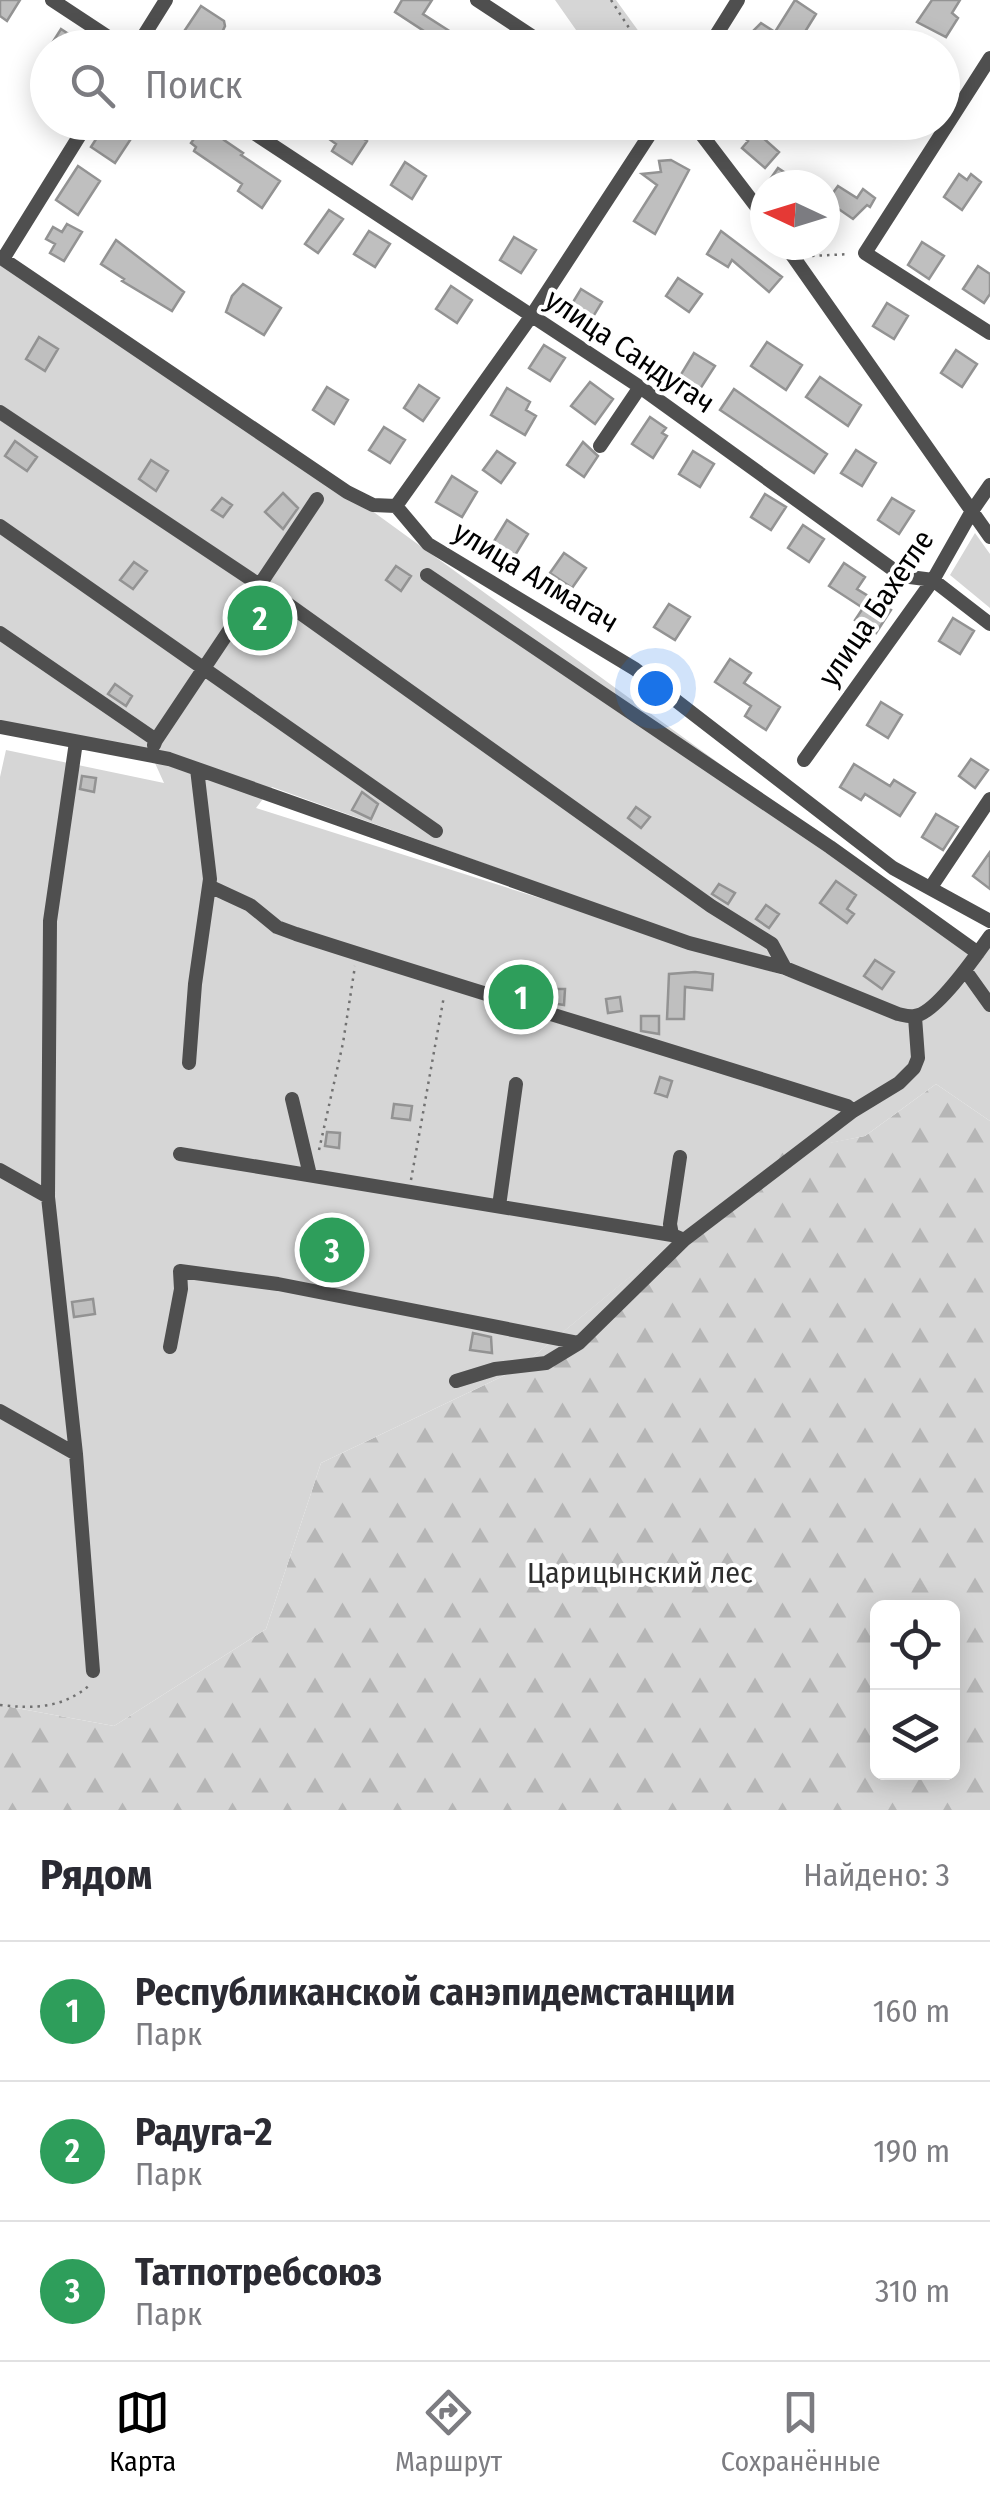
<!DOCTYPE html>
<html lang="ru">
<head>
<meta charset="utf-8">
<style>
  :root { --surface:#fff; --page:#f7f7f7; --text:#2b2b33; --muted:#7c7c81; --line:#e1e1e2; --accent:#000 }
  body { margin:0; font-family:"Fira Sans Condensed",sans-serif; background:var(--page); color:var(--text) }
  .controls { position:absolute; right:30px; bottom:30px; display:grid; overflow:hidden; border-radius:15px; box-shadow:0 5px 25px #0003 }
  .controls button { width:90px; height:90px; display:grid; place-items:center; padding:0; border:0; border-bottom:2px solid var(--line); background:var(--surface); color:var(--text); font:50px sans-serif }
  .compass { position:absolute; left:750px; top:170px; width:90px; height:90px; border-radius:50%; background:var(--surface); box-shadow:0 5px 25px #0003; rotate:274deg }
  .you { position:absolute; left:655px; top:688px; width:35px; height:35px; margin:-25px; border:8px solid #fff; border-radius:50%; background:#1a73e8; box-shadow:0 0 0 15px #1a73e833 }
  .badge { display:grid; place-items:center; width:65px; height:65px; border-radius:50%; background:var(--accent); color:#fff; font-size:32px; font-weight:700 }
  .pin { position:absolute; translate:-50% -50%; border:5px solid #fff; box-shadow:0 2px 10px #0006 }
  .list { margin:0; padding:0; list-style:none }
  h2 { display:flex; justify-content:space-between; align-items:center; height:130px; margin:0; padding:0 40px; font-size:42px }
  h2 small { font-size:32px; font-weight:400; color:var(--muted) }
  .list li { display:grid; grid-template-columns:65px 1fr auto; gap:30px; align-items:center; box-sizing:border-box; height:140px; padding:0 40px; border-top:2px solid var(--line) }
  .list b { display:block; font-size:38px; white-space:nowrap }
  .list p { margin:0; font-size:32px; white-space:nowrap; color:var(--muted) }
  .list em { font-size:32px; font-style:normal; color:var(--muted) }
  .icon { flex:none; width:55px; height:55px; fill:none; stroke:currentColor; stroke-width:2; stroke-linecap:round; stroke-linejoin:round }
  .map { position:relative; flex:none; width:990px; height:1810px; overflow:hidden }
  .search { position:absolute; background:var(--surface); box-shadow:0 5px 25px #0003; left:30px; right:30px; top:30px; height:110px; display:flex; align-items:center; gap:25px; box-sizing:border-box; padding:0 35px; border-radius:55px; color:var(--muted); font-size:38px }
  .sheet { height:550px; background:var(--surface) }
  nav { display:flex; justify-content:space-around; align-items:center; box-sizing:border-box; height:140px; border-top:2px solid var(--line); background:var(--surface); font-size:28px; color:var(--muted) }
  nav a { display:grid; justify-items:center; gap:5px }
  nav .on { color:var(--accent) }
  .map>svg:first-child { display:block }
  .forest { fill:url(#forest-firs); fill-rule:evenodd }
  .green { fill:#d6d6d6; fill-rule:evenodd }
  .building { fill:#bfbfbf; stroke:#939393; stroke-width:2.5 }
  .lines { fill:none; stroke-linecap:round; stroke-linejoin:round }
  .path { stroke:#717171; stroke-width:2.5; stroke-dasharray:2.5 5; stroke-linecap:butt }
  .minor { stroke:#4f4f4f; stroke-width:14 }
  .labels { text-anchor:middle; dominant-baseline:central; stroke-width:8; stroke-linejoin:round; paint-order:stroke }
  .street-label { font-size:30px; fill:#000; stroke:#fff }
  .park-label { font-size:30px; fill:#2d2d2d; stroke:#fff }
</style>
</head>
<body>
<div class="map">
<svg width="990" height="1810" viewBox="0 0 990 1810">
  <defs>
    <pattern id="forest-firs" width="22" height="20" patternUnits="userSpaceOnUse" patternTransform="scale(2.5)"><rect width="22" height="20" fill="#d6d6d6"/><path d="M5 1l3.5 6h-7zM16 11l3.5 6h-7z" fill="#b6b6b6"/></pattern>
  </defs>
  <rect width="100%" height="100%" fill="#fff"/>
  <path class="forest" d="M936 1084 990 1121V1810H0V1705L114 1726 266 1629 321 1463 518 1369 781 1152 865 1136ZM878 1608H952V1772H878Z"/>
  <path class="green" d="M555 0H616L650 47H588Z
    M0 263 375 513 977 951 990 931V1121L936 1084 865 1136 781 1153 518 1369 321 1463 266 1629 114 1726 0 1705V777L6 750 164 783 150 752 0 723ZM272 787 843 993 842 994 256 808Z
    M975 533 990 554V608L950 575Z"/>
  <path class="building" d="M0 0H20L7 21 0 16Z
    M402 0H432L423 14 462 39 456 48H427L433 37 395 12Z
    M795 0 816 14 795 48H766L748 36 761 23 775 32Z
    M932 0H960L952 13 958 18 946 37 917 22Z
    M201 6 224 21 225 26 215 48H204L183 33Z
    M61 29 90 48H49Z
    M107 122H142L115 163 91 147Z
    M206 122 226 136 224 140 243 153 241 155 280 181 262 208 238 191 242 184 194 151 196 147 191 143Z
    M306 122H338L367 141 352 164 332 151 336 144Z
    M728 122H745L779 152 765 168 742 148 748 141Z
    M850 122H888L878 137 874 138Z
    M671 160 689 170 655 234 634 221 657 185 642 174 661 172 659 161Z
    M405 162 426 176 412 199 391 185Z
    M78 166 100 181 78 215 56 200Z
    M778 168 804 185H766Z
    M959 174 967 180 971 174 981 182 962 210 944 197Z
    M838 186 857 198 863 189 875 198 870 207 867 205 853 219 827 201Z
    M329 210 343 219 318 253 305 244Z
    M67 224 82 232 64 261 50 253 55 244 46 239 53 227 62 232Z
    M369 231 390 244 375 267 354 254Z
    M721 231 782 277 769 292 732 260 728 267 707 254Z
    M514 237 536 250 521 273 500 260Z
    M116 240 184 292 172 311 122 281 124 279 101 264Z
    M922 242 944 256 929 279 908 265Z
    M978 266 990 274V294L984 303 963 289Z
    M678 278 702 294 689 312 666 296Z
    M243 284 281 308 264 335 226 312 232 296Z
    M451 286 472 300 457 323 436 309Z
    M581 289 602 302 588 325 567 312Z
    M887 303 908 316 894 339 873 326Z
    M39 337 58 349 45 371 26 359Z
    M767 342 802 365 786 390 751 366Z
    M544 345 565 358 550 381 529 368Z
    M956 350 977 364 962 387 941 373Z
    M694 353 715 366 700 389 680 376Z
    M820 377 861 405 848 426 806 397Z
    M590 382 613 399 595 424 571 406Z
    M419 385 439 398 423 421 404 408Z
    M327 387 348 400 334 424 313 410Z
    M507 388 530 402 526 410 536 416 525 435 491 415Z
    M734 389 827 454 814 473 720 410Z
    M650 417 666 428 662 433 667 436 653 458 632 444Z
    M384 427 405 440 390 463 369 450Z
    M15 441 37 457 27 471 5 456Z
    M583 442 598 456 584 477 567 465Z
    M856 450 876 463 862 486 841 473Z
    M497 451 515 463 501 483 483 470Z
    M693 451 714 464 700 487 679 474Z
    M151 460 168 471 156 491 139 479Z
    M452 476 477 492 462 517 436 502Z
    M283 493 298 508 283 529 265 512Z
    M765 494 786 507 771 530 751 517Z
    M222 498 232 505 223 517 212 510Z
    M892 498 914 511 899 534 878 520Z
    M507 520 528 534 514 557 493 543Z
    M803 525 824 539 809 562 788 548Z
    M564 553 586 568 572 588 550 573Z
    M134 562 147 571 133 589 120 580Z
    M844 563 865 577 857 589 891 610 876 633 855 620 863 608 829 586Z
    M396 566 411 576 401 591 386 580Z
    M669 604 690 617 675 640 654 627Z
    M953 618 974 631 960 654 939 641Z
    M730 659 751 673 744 683 780 707 766 730 745 716 751 706 715 682Z
    M115 684 132 696 126 706 108 694Z
    M881 702 902 715 888 738 867 725Z
    M971 759 988 770 975 788 959 776Z
    M854 764 890 786 894 780 915 793 900 816 865 794 861 800 840 787Z
    M82 776 96 778 94 792 80 789Z
    M362 792 378 804 371 819 352 810Z
    M636 807 650 817 641 828 628 818Z
    M936 814 958 827 943 850 922 837Z
    M990 852V889L973 876Z
    M836 881 856 895 847 909 854 914 847 923 820 903Z
    M719 884 735 893 728 904 712 894Z
    M766 905 779 914 769 928 756 919Z
    M875 960 894 972 882 989 864 976Z
    M695 972 713 974 712 990 685 987 684 1019H667L669 974Z
    M551 989H565L564 1005 551 1003Z
    M620 997 622 1011 608 1013 606 999Z
    M641 1016H659V1034L641 1031Z
    M660 1077 672 1081 667 1097 655 1093Z
    M394 1104 412 1106 410 1120 392 1118Z
    M327 1132 340 1133 339 1148 325 1146Z
    M93 1299 95 1314 74 1317 72 1302Z
    M473 1333 491 1337 492 1353 470 1350Z"/>
  <g class="lines">
    <path class="path" d="M611 0 642 48
      M812 256 849 254
      M319 1150 343 1043 355 966
      M411 1180 444 996
      M0 1705C35 1709 64 1708 91 1684"/>
    <path class="minor" d="M52 0 125 48
      M477 0 550 48
      M136 48 166 0
      M708 48 738 0
      M990 58 865 253 990 333
      M237 122 640 387 902 576 933 580 990 624
      M692 122 765 218
      M785 245 990 537
      M0 257 347 492 373 505 396 506 428 544 635 669 893 868 990 921
      M3 259 88 122
      M0 412 282 600 711 906 772 944 785 968
      M600 446 640 387
      M396 506 530 318 658 122
      M0 526 436 831
      M427 575 830 847 978 953
      M0 633 156 740 154 745
      M0 727 169 759 689 943 785 968 898 1014C903 1015 909 1017 914 1016 935 1015 978 953 990 936
      M156 740 317 499
      M76 742 50 921 48 1197 76 1454 93 1671
      M804 760 933 580 972 511 990 485
      M209 886 250 905 277 927 296 934C479 993 664 1048 847 1106L853 1111
      M931 887 990 799
      M965 970 990 1005
      M189 1063 195 984 210 879 197 769
      M292 1099 310 1175
      M180 1154 672 1235 684 1240
      M0 1170 48 1197
      M499 1206 516 1084
      M672 1235 670 1224 680 1157
      M170 1347 181 1289 180 1271 278 1284 579 1343
      M456 1381 495 1369 546 1363 579 1343 684 1240 853 1111 899 1083 914 1068 918 1058 915 1017
      M0 1411 76 1454"/>
  </g>
  <g class="labels">
    <g class="street-label">
      <text transform="translate(630 351) rotate(34)">улица Сандугач</text>
      <text transform="translate(536 577) rotate(31)">улица Алмагач</text>
      <text transform="translate(876 608) rotate(-56)">улица Бахетле</text>
    </g>
    <g class="park-label">
      <text x="640" y="1573">Царицынский лес</text>
    </g>
  </g>
</svg>
<div class="controls">
<button><svg class="icon" aria-label="locate" viewBox="0 0 24 24"><circle cx="12" cy="12" r="6"/><path d="M12 2v4M12 18v4M2 12h4M18 12h4"/></svg></button>
<button><svg class="icon" aria-label="layers" viewBox="0 0 24 24"><path d="M12 4l9 5-9 5-9-5zM3 14l9 5 9-5"/></svg></button>
</div>
<svg class="compass" viewBox="-18 -18 36 36"><path d="M0-13l5 13h-10z" fill="#e53935"/><path d="M0 13l5-13h-10z" fill="#7c7c81"/></svg>
<div class="you"></div>
<div class="pin badge" style="left:521px;top:997px;background:#2e9e5b">1</div>
<div class="pin badge" style="left:260px;top:618px;background:#2e9e5b">2</div>
<div class="pin badge" style="left:332px;top:1250px;background:#2e9e5b">3</div>
<div class="search"><svg class="icon" aria-label="search" viewBox="0 0 24 24"><circle cx="10" cy="10" r="6"/><path d="M15 15l6 6"/></svg>Поиск</div>
</div>
<section class="sheet">
<h2>Рядом<small>Найдено: 3</small></h2>
<ul class="list">
<li><span class="badge" style="background:#2e9e5b">1</span><div><b>Республиканской санэпидемстанции</b><p>Парк</p></div><em>160 m</em></li>
<li><span class="badge" style="background:#2e9e5b">2</span><div><b>Радуга-2</b><p>Парк</p></div><em>190 m</em></li>
<li><span class="badge" style="background:#2e9e5b">3</span><div><b>Татпотребсоюз</b><p>Парк</p></div><em>310 m</em></li>
</ul>
</section>
<nav>
<a class="on"><svg class="icon" aria-label="map" viewBox="0 0 24 24"><path d="M3 6l6-2 6 2 6-2v14l-6 2-6-2-6 2zM9 4v14M15 6v14"/></svg>Карта</a>
<a><svg class="icon" aria-label="directions" viewBox="0 0 24 24"><path d="M12 3l9 9-9 9-9-9zM9 14v-3h6M13 9l2 2-2 2"/></svg>Маршрут</a>
<a><svg class="icon" aria-label="saved" viewBox="0 0 24 24"><path d="M7 4h10v16l-5-4-5 4z"/></svg>Сохранённые</a>
</nav>
</body>
</html>
